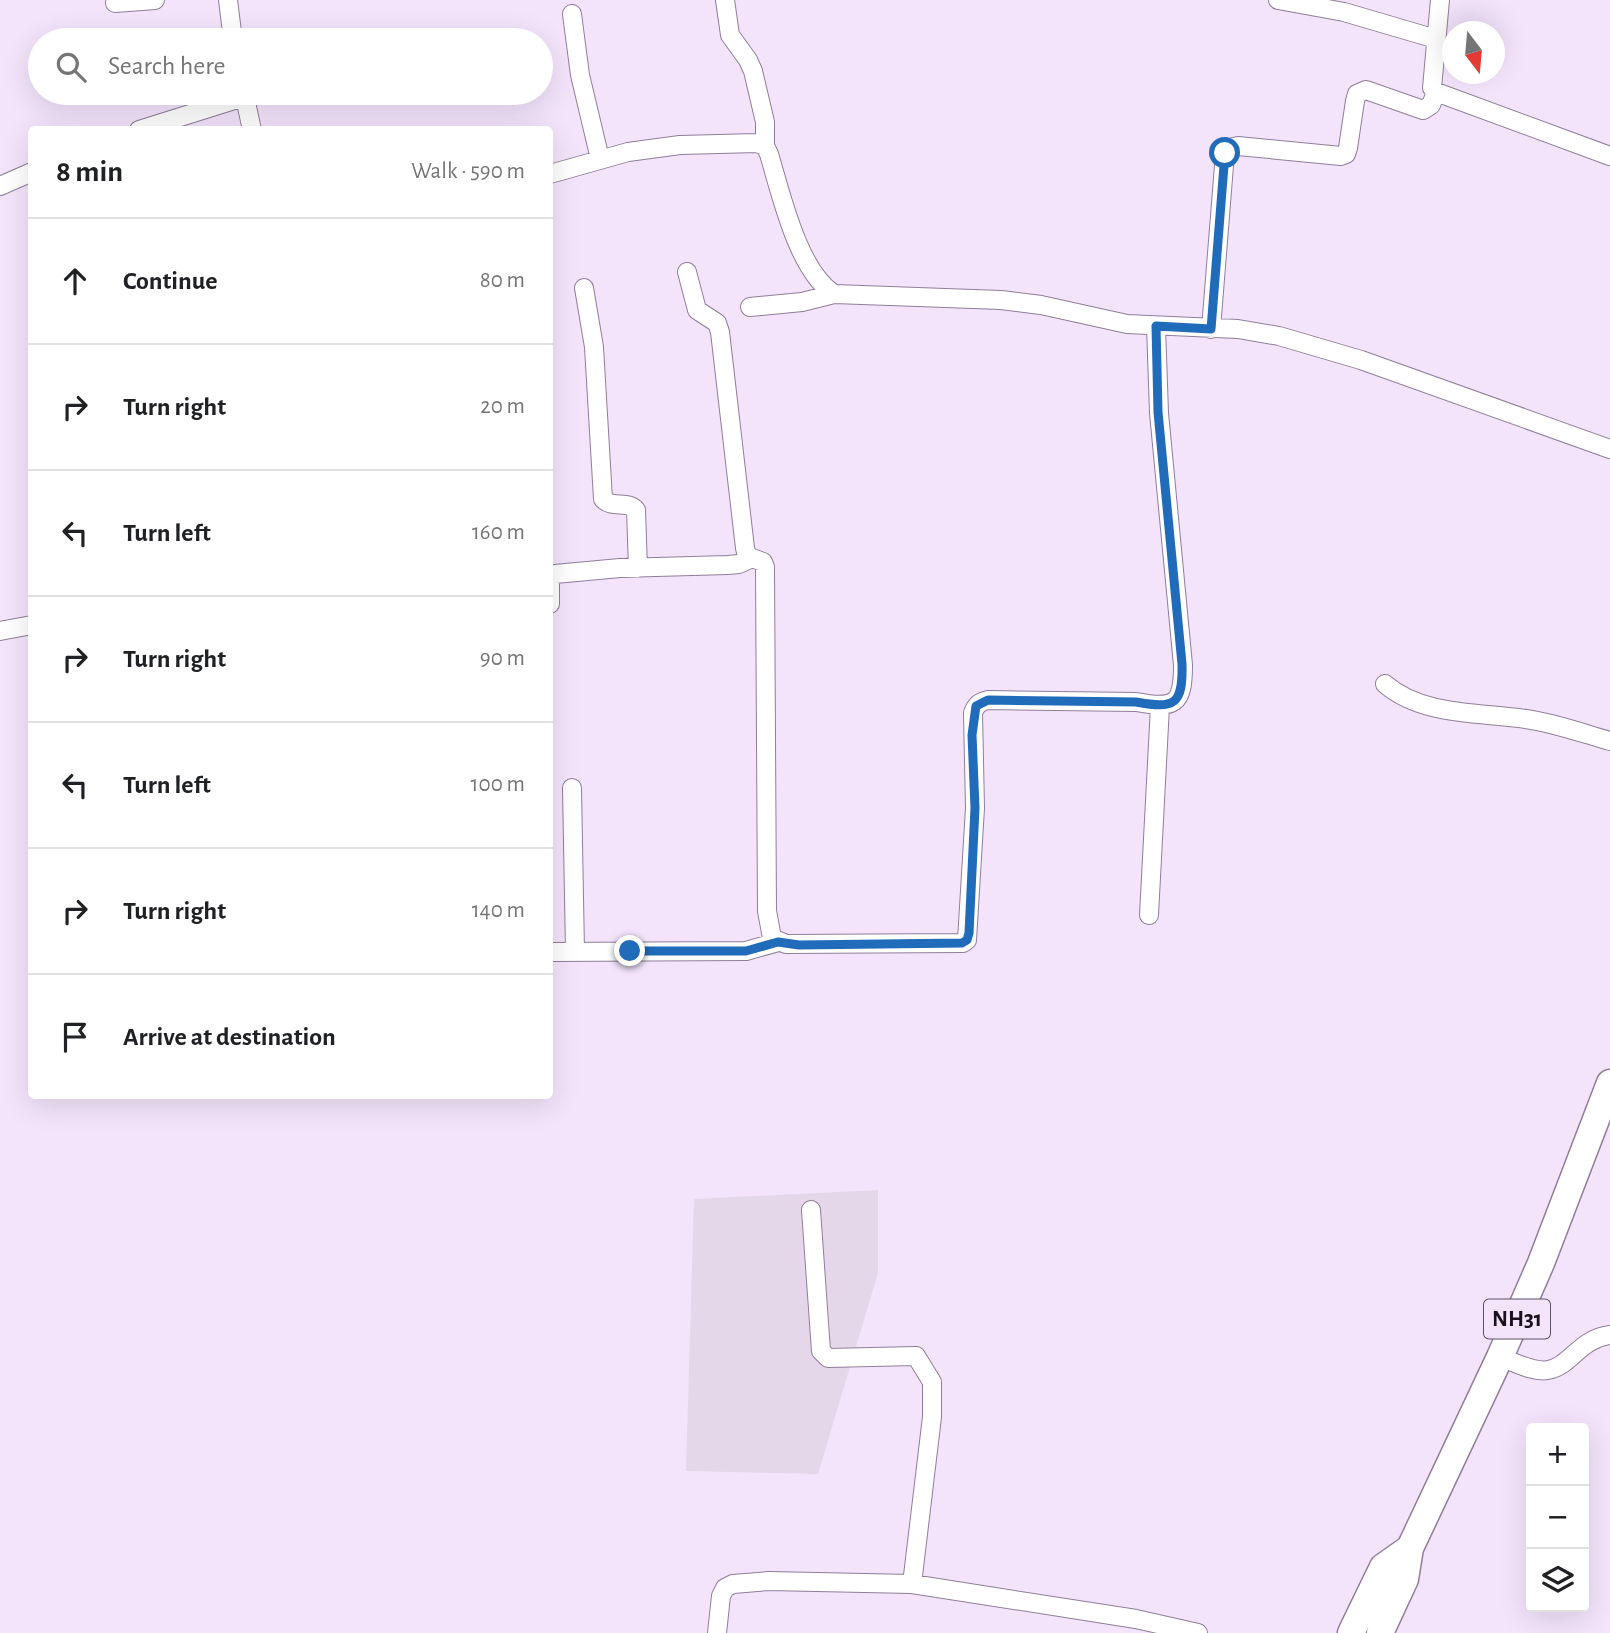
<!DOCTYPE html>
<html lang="en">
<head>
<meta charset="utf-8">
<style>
  :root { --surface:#fff; --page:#f2f2f2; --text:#202124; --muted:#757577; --line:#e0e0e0 }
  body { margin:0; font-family:"Alegreya Sans",sans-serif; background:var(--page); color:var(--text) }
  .controls { position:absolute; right:21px; bottom:21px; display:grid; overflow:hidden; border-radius:7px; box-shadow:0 7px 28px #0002 }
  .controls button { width:63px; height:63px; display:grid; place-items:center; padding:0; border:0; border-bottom:2px solid var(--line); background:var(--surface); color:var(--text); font:35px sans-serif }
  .compass { position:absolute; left:1442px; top:21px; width:63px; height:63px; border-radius:50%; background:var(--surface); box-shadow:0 7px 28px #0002; rotate:164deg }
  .stop { position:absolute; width:21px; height:21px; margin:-16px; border:5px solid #206bba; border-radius:50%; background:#fff }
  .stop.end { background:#206bba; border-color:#fff; box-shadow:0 2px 7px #0008 }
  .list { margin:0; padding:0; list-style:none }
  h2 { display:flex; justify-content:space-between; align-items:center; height:91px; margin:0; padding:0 28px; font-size:30px }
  h2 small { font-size:23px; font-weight:400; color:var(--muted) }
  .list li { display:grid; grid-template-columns:46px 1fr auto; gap:21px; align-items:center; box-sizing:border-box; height:126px; padding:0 28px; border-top:2px solid var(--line) }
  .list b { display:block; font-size:26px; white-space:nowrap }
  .list em { font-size:23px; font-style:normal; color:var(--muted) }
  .icon { flex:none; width:38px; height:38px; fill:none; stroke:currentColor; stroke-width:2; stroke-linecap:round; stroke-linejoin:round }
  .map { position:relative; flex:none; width:1610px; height:1633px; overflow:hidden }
  .search { position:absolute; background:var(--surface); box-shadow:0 7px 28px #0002; left:28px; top:28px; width:525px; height:77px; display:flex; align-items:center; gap:18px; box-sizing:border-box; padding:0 24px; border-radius:38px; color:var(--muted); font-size:26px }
  .panel { position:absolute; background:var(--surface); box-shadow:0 7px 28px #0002; left:28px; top:126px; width:525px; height:973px; border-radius:7px }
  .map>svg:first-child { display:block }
  .industrial { fill:#e5d7ea }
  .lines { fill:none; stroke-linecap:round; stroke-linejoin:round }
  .minor-casing { stroke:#907e99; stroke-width:20 }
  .highway-casing { stroke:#907e99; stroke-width:29 }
  .minor { stroke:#fff; stroke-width:18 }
  .highway { stroke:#fff; stroke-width:26 }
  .route { stroke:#206bba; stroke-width:9 }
  .labels { text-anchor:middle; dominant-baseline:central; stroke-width:5; stroke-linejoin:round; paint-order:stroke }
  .shield { fill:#f3e4fc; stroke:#5a5160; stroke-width:2 }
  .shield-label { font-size:23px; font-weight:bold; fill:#19121d }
</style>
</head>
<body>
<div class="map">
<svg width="1610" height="1633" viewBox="0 0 1610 1633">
  <rect width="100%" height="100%" fill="#f3e4fc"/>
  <path class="industrial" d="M878 1190V1273L818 1474 686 1471 694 1199Z"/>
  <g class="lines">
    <g class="minor-casing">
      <path id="minor" d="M228 0 233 40
        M725 0 730 35 748 60 753 71 765 122V146
        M1278 0 1344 12 1436 39
        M1440 0 1432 88 1436 92 1610 156
        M115 3 155 0
        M572 14 580 75 600 159
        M244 93 252 130
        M139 130 244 97
        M550 174 628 152 680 145 757 143 765 146 769 154C781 194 798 271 834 294L1001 300 1041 305 1127 324 1238 329 1279 336 1361 360 1610 449
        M0 186 32 172
        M687 272 697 310 717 323 720 332 745 548 747 556 763 562 765 567 767 911 772 938 786 944 963 943 967 940 975 808 973 713C976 705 979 702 988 700L1136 702C1175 709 1183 705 1183 665L1159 413 1156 326
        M584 288 594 347 603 499C612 509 628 500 636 510L638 568
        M750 307 802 302 834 294
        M1211 329 1225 153 1230 148 1238 146 1341 156 1346 154 1348 148 1355 101 1357 94 1366 90 1423 110 1431 105 1436 92
        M550 580 555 574 620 568 728 565 739 564 750 559
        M550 584V604
        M0 631 32 625
        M1385 684C1422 716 1479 712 1526 719 1554 723 1582 733 1610 741
        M572 788 575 952
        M1149 915 1160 706
        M550 952 746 951 778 942
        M811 1210 821 1351 828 1358 916 1356 932 1382V1417L912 1584
        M1500 1357C1514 1362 1534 1373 1548 1370 1571 1366 1579 1339 1610 1335
        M717 1633 721 1596 725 1588 733 1584 769 1581 912 1584 1136 1619 1198 1633"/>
    </g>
    <g class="highway-casing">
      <path id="highway" d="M1351 1633 1383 1567 1410 1548
        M1380 1633 1405 1579 1410 1548 1500 1357 1541 1263 1610 1083"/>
    </g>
    <use href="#minor" class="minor"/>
    <use href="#highway" class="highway"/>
  </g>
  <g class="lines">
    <path class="route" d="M630 951H746L778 942 799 945 962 943 967 940 969 933 975 808 972 735 976 706 988 700 1136 702C1175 709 1183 705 1182 664L1158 412 1156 326 1211 329 1225 153"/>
  </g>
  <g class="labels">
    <rect class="shield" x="1484" y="1299.5" width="66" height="39" rx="5"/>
    <g class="shield-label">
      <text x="1517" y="1319">NH31</text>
    </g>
  </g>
</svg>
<div class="controls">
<button>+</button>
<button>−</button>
<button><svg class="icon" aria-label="layers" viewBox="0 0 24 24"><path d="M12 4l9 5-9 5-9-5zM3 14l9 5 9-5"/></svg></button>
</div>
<svg class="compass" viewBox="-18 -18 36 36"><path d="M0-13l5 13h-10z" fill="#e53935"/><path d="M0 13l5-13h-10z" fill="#757577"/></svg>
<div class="stop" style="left:1225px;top:153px"></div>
<div class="stop end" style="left:630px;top:951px"></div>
<div class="search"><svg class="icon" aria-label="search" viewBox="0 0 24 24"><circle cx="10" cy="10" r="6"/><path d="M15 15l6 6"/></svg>Search here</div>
<section class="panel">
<h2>8 min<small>Walk · 590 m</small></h2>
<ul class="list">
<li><svg class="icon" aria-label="ahead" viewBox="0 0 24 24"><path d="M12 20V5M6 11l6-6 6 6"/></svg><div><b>Continue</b></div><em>80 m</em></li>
<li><svg class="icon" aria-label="right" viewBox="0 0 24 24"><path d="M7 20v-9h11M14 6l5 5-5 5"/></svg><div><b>Turn right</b></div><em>20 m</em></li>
<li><svg class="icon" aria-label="left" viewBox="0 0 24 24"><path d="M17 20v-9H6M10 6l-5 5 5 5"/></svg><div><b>Turn left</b></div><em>160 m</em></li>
<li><svg class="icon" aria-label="right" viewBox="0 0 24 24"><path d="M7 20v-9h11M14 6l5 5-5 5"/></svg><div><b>Turn right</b></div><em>90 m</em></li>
<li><svg class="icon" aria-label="left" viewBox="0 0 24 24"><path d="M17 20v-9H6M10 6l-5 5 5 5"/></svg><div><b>Turn left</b></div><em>100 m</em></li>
<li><svg class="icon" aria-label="right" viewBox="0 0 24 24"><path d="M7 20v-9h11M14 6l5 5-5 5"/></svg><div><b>Turn right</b></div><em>140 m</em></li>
<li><svg class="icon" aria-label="arrive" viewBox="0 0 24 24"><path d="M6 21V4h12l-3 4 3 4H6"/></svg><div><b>Arrive at destination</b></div></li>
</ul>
</section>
</div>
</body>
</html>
